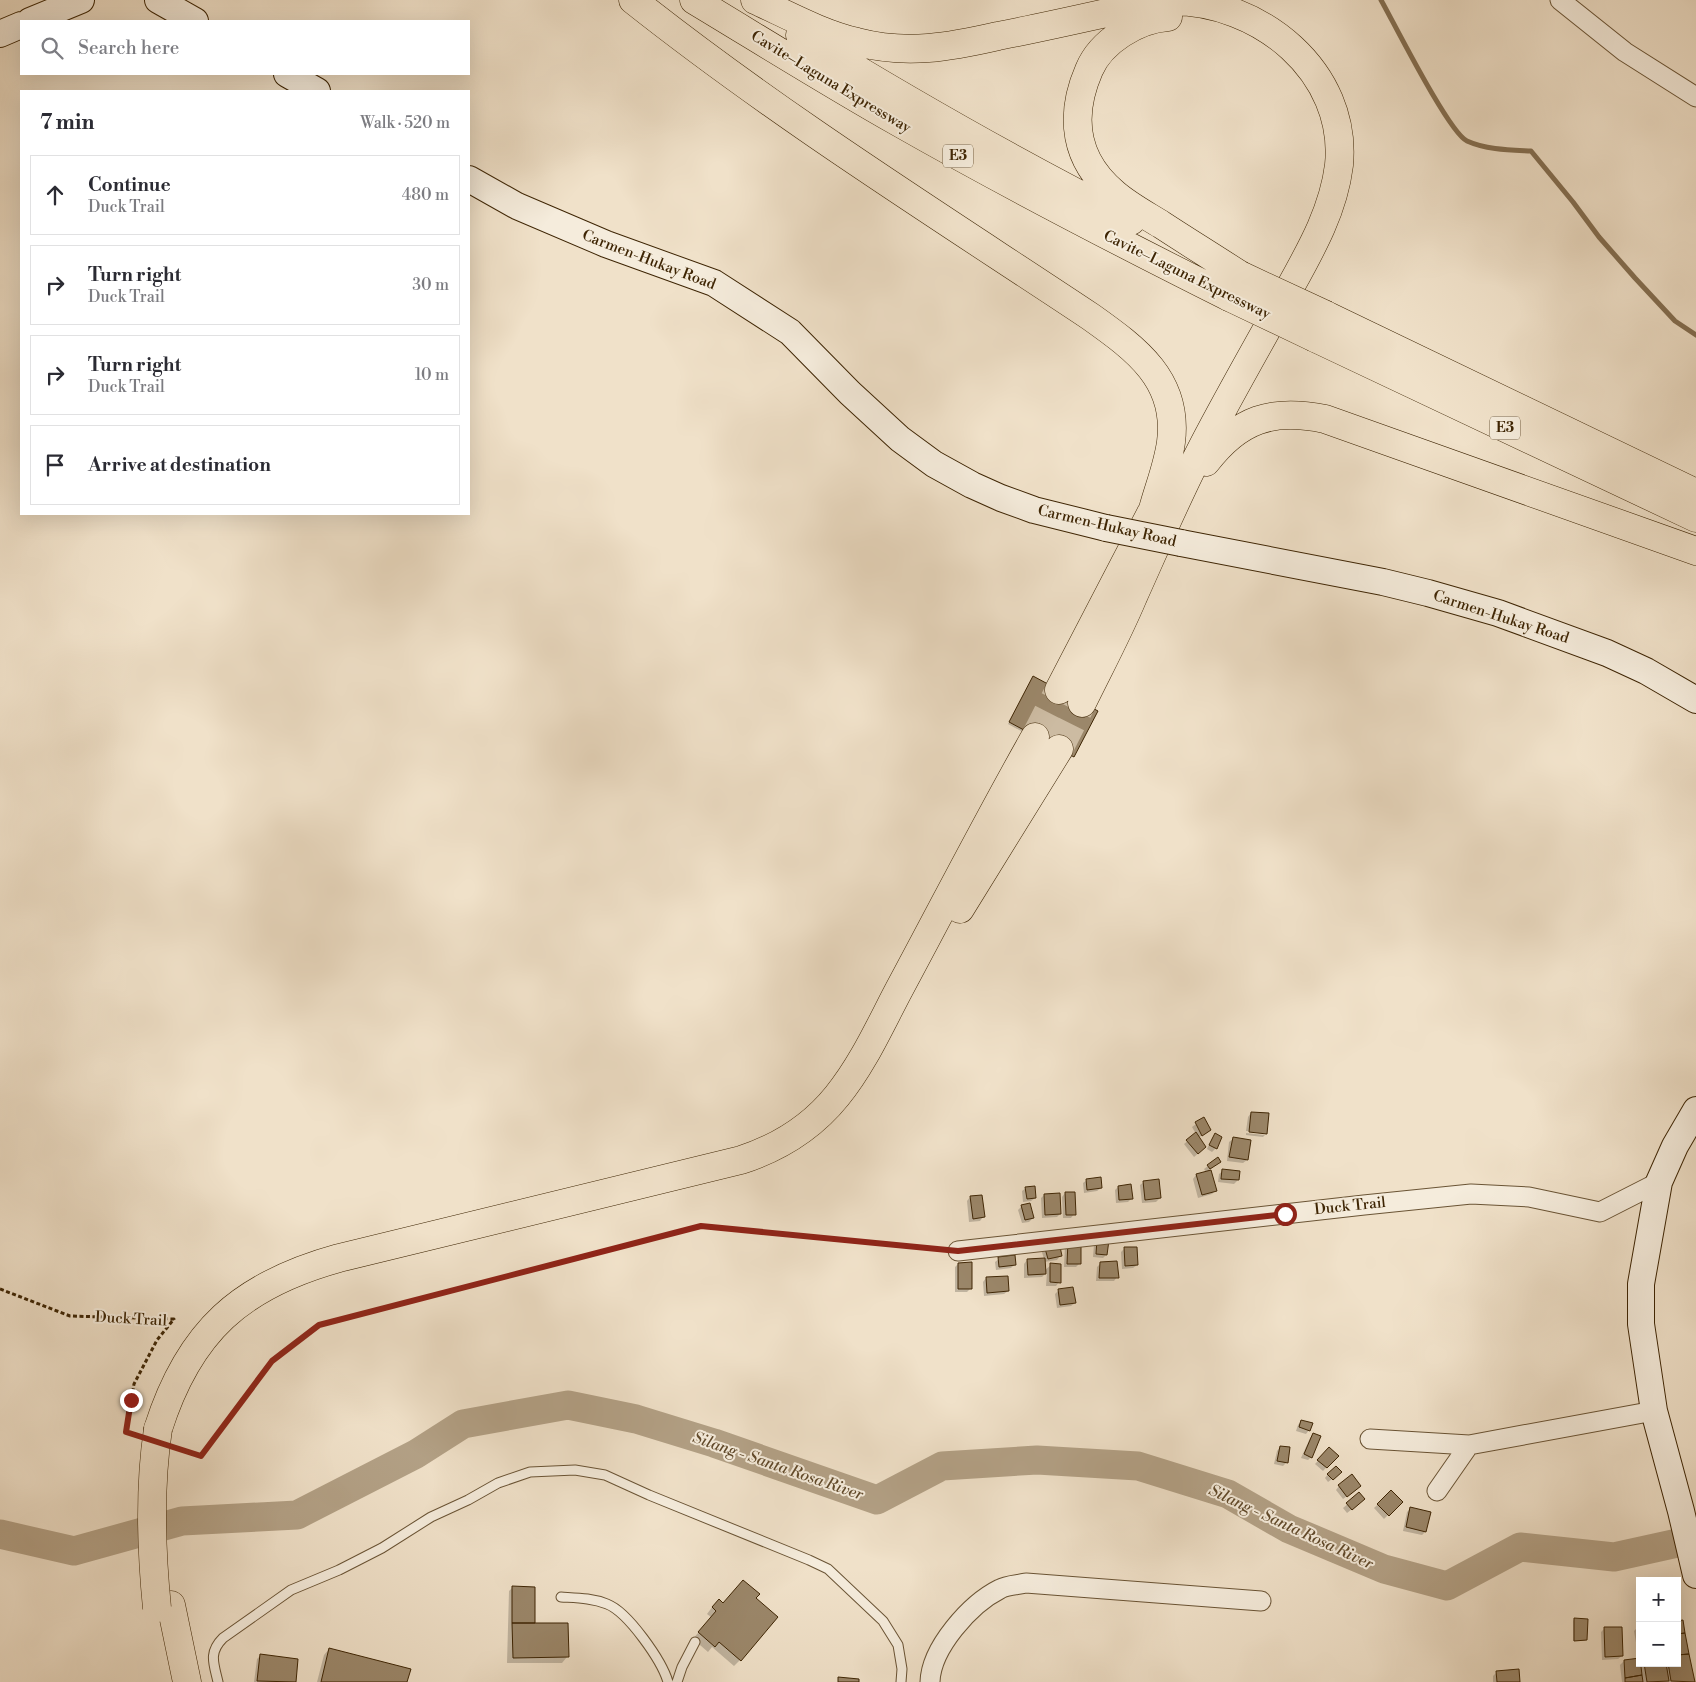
<!DOCTYPE html>
<html lang="en">
<head>
<meta charset="utf-8">
<style>
  :root { --surface:#fff; --page:#f7f7f7; --text:#2b2b33; --muted:#7c7c81; --line:#e1e1e2 }
  body { margin:0; font-family:"Libre Bodoni",serif; background:var(--page); color:var(--text) }
  .controls { position:absolute; right:15px; bottom:15px; display:grid; overflow:hidden; border-radius:0px; box-shadow:0 5px 20px #0002 }
  .controls button { width:45px; height:45px; display:grid; place-items:center; padding:0; border:0; border-bottom:1px solid var(--line); background:var(--surface); color:var(--text); font:25px sans-serif }
  .stop { position:absolute; width:15px; height:15px; margin:-11px; border:4px solid #8f2418; border-radius:50%; background:#fff }
  .stop.end { background:#8f2418; border-color:#fff; box-shadow:0 1px 5px #0008 }
  .list { margin:0; padding:0; list-style:none }
  h2 { display:flex; justify-content:space-between; align-items:center; height:65px; margin:0; padding:0 20px; font-size:21px }
  h2 small { font-size:16px; font-weight:400; color:var(--muted) }
  .list li { display:grid; grid-template-columns:32px 1fr auto; gap:15px; align-items:center; box-sizing:border-box; height:80px; margin:0 10px 10px; padding:0 10px; border:1px solid var(--line); border-radius:0px }
  .list b { display:block; font-size:19px; white-space:nowrap }
  .list p { margin:0; font-size:16px; white-space:nowrap; color:var(--muted) }
  .list em { font-size:16px; font-style:normal; color:var(--muted) }
  .icon { flex:none; width:28px; height:28px; fill:none; stroke:currentColor; stroke-width:2; stroke-linecap:round; stroke-linejoin:round }
  .map { position:relative; flex:none; width:1696px; height:1682px; overflow:hidden }
  .search { position:absolute; background:var(--surface); box-shadow:0 5px 20px #0002; left:20px; top:20px; width:450px; height:55px; display:flex; align-items:center; gap:12px; box-sizing:border-box; padding:0 18px; border-radius:0px; color:var(--muted); font-size:19px }
  .panel { position:absolute; background:var(--surface); box-shadow:0 5px 20px #0002; left:20px; top:90px; width:450px; height:425px; border-radius:0px }
  .map>svg:first-child { display:block }
  .shadow { fill:#0003 }
  .lines { fill:none; stroke-linecap:round; stroke-linejoin:round }
  .stream { stroke:#846f52; stroke-width:5 }
  .river { stroke:#b3a186; stroke-width:29 }
  .building { fill:#9b876a; stroke:#3e2504 }
  .highway-tunnel { stroke:#ccbba2; stroke-width:28; stroke-dasharray:28 14; stroke-linecap:butt }
  .lane-casing { stroke:#6a5435; stroke-width:11 }
  .street-casing { stroke:#6a5435; stroke-width:21 }
  .secondary-casing { stroke:#3e2504; stroke-width:28 }
  .highway-casing { stroke:#3e2504; stroke-width:29 }
  .path { stroke:#3e2504; stroke-width:3; stroke-dasharray:4 2.5; stroke-linecap:butt }
  .lane { stroke:#f5ecdc; stroke-width:9 }
  .street { stroke:#f5ecdc; stroke-width:19 }
  .secondary { stroke:#f5ecdc; stroke-width:26 }
  .highway { stroke:#f0e1c9; stroke-width:28 }
  .secondary-bridge-casing { stroke:#3e2504; stroke-width:28; stroke-linecap:butt }
  .highway-bridge-casing { stroke:#3e2504; stroke-width:29; stroke-linecap:butt }
  .secondary-bridge { stroke:#f5ecdc; stroke-width:26 }
  .highway-bridge { stroke:#f0e1c9; stroke-width:28 }
  .route { stroke:#8f2418; stroke-width:6 }
  .labels { text-anchor:middle; dominant-baseline:central; stroke-width:4; stroke-linejoin:round; paint-order:stroke }
  .shield { fill:#f5ecdc; stroke:#756145; stroke-width:1 }
  .shield-label { font-size:14px; font-weight:bold; fill:#3e2504 }
  .street-label { font-size:15px; fill:#3e2504; stroke:#f5ecdc }
  .water-label { font-size:16px; font-style:italic; fill:#614a2b; stroke:#f5ecdc }
</style>
</head>
<body>
<div class="map">
<svg width="1696" height="1682" viewBox="0 0 1696 1682">
  <rect width="100%" height="100%" fill="#f0e1c9"/>
  <filter id="stains"><feTurbulence type="fractalNoise" baseFrequency=".004" numOctaves="4"/><feColorMatrix values="0 0 0 0 .2 0 0 0 0 .09 0 0 0 0 .02 0 0 0 .5 -.17"/></filter>
  <radialGradient id="worn" r=".72"><stop offset=".6" stop-color="#630" stop-opacity="0"/><stop offset="1" stop-color="#630" stop-opacity=".3"/></radialGradient>
  <path class="shadow" d="M1032 679 1096 712 1071 758 1008 724Z
    M1251 1113 1266 1133 1265 1135V1132L1246 1131 1248 1117Z
    M1203 1119 1210 1130 1198 1138 1201 1151 1194 1157 1184 1144 1196 1134 1192 1127Z
    M1246 1133 1265 1135 1263 1137 1246 1135Z
    M1215 1135 1216 1148 1212 1152 1207 1149 1212 1138Z
    M1233 1139 1247 1160 1243 1163 1227 1161 1229 1142Z
    M1216 1165 1209 1170 1215 1191 1212 1194 1198 1198 1193 1179 1196 1175 1206 1172 1204 1169 1208 1166Z
    M1223 1171 1238 1180 1234 1184 1218 1182 1219 1174Z
    M1087 1180 1101 1188 1097 1191 1084 1193 1083 1183Z
    M1144 1182 1160 1198 1156 1202 1142 1203 1140 1185Z
    M1118 1187 1132 1198 1128 1202 1116 1203 1115 1190Z
    M1026 1188 1035 1198 1031 1201 1023 1202 1022 1191Z
    M1065 1193 1074 1214 1071 1218H1063L1062 1197Z
    M1044 1195 1061 1213 1057 1217 1042 1218 1041 1198Z
    M970 1197 983 1217 980 1221 969 1222 967 1201Z
    M1022 1206 1033 1218 1029 1222 1022 1223 1018 1210Z
    M1098 1240 1106 1255 1103 1258 1093 1257 1094 1244Z
    M1058 1243 1060 1256 1057 1260 1044 1262 1045 1270 1051 1265 1059 1282 1056 1286H1046L1047 1272 1042 1277 1024 1278V1264L1027 1260 1044 1259 1041 1249Z
    M1080 1243 1079 1264 1076 1267H1064L1065 1246Z
    M1125 1248 1137 1265 1133 1268 1122 1269 1121 1252Z
    M999 1259 1015 1264 1011 1268 996 1270 995 1262Z
    M958 1264 971 1288 967 1292H955V1267Z
    M1100 1264 1117 1277 1114 1281H1096L1097 1267Z
    M986 1278 1008 1291 1004 1294 984 1296 983 1282Z
    M1058 1291 1075 1303 1071 1306 1057 1308 1055 1294Z
    M1301 1421 1309 1430 1306 1434 1296 1431 1298 1425Z
    M1313 1434 1311 1457 1308 1460 1301 1458 1310 1438Z
    M1280 1447 1287 1462 1283 1466 1274 1464 1277 1451Z
    M1329 1449 1337 1456 1323 1471 1315 1464Z
    M1328 1474 1336 1476 1328 1482 1325 1478Z
    M1339 1486 1356 1490 1343 1499 1336 1490Z
    M1391 1492 1401 1502 1384 1519 1374 1508Z
    M1359 1494 1360 1503 1347 1513 1343 1508Z
    M1411 1508 1425 1532 1422 1535 1403 1531 1407 1512Z
    M512 1588 534 1623 567 1657 562 1663H507L509 1591Z
    M755 1599 740 1660 734 1666 712 1647 708 1652 693 1639 711 1617 707 1614 713 1606Z
    M1574 1619 1586 1640 1584 1641H1573V1621Z
    M1638 1627H1640V1663H1677L1683 1634 1694 1682H1622L1620 1665 1624 1661 1639 1660 1634 1631Z
    M1605 1628 1622 1656 1618 1659 1602 1660 1601 1632Z
    M329 1649 406 1682H317L324 1655Z
    M260 1656 297 1660 294 1682H254L257 1659Z
    M1497 1672 1518 1682H1493V1676Z"/>
  <g class="lines">
    <path class="stream" d="M1381 0C1394 23 1449 133 1467 141 1487 150 1510 150 1531 151L1573 202 1599 237 1635 278 1675 321 1696 335"/>
    <path class="river" d="M0 1534 74 1551 182 1521 297 1515 416 1454 463 1424 568 1405 636 1419 714 1443 877 1500 942 1466 1037 1460 1138 1466 1228 1494 1289 1529 1384 1569 1447 1586 1520 1547 1614 1557 1696 1539"/>
  </g>
  <path class="building" d="M1033 676 1098 711 1074 757 1009 722Z
    M1251 1112 1269 1113 1267 1134 1249 1132Z
    M1204 1117 1211 1130 1202 1136 1195 1122Z
    M1196 1132 1206 1147 1198 1154 1186 1140Z
    M1215 1133 1222 1137 1217 1149 1209 1145Z
    M1233 1137 1251 1140 1248 1160 1229 1157Z
    M1218 1157 1221 1162 1210 1169 1207 1165Z
    M1222 1169 1240 1171 1239 1180 1221 1179Z
    M1211 1170 1217 1191 1202 1195 1196 1174Z
    M1101 1177 1102 1188 1087 1190 1086 1179Z
    M1159 1179 1161 1198 1145 1200 1143 1181Z
    M1131 1184 1133 1199 1119 1200 1118 1186Z
    M1035 1186 1036 1198 1027 1199 1025 1187Z
    M1065 1192H1075L1076 1215H1066Z
    M1060 1193 1061 1214 1045 1215 1044 1194Z
    M982 1195 985 1217 973 1219 970 1196Z
    M1030 1203 1034 1218 1025 1220 1021 1205Z
    M1097 1239 1109 1240 1107 1255 1096 1254Z
    M1068 1241H1081V1264H1067Z
    M1059 1242 1062 1256 1048 1259 1044 1245Z
    M1124 1247H1137L1138 1265 1125 1266Z
    M1015 1255 1016 1265 999 1267 998 1257Z
    M1045 1258 1046 1274 1028 1275 1027 1259Z
    M1117 1261 1119 1278H1099L1100 1262Z
    M972 1262V1289H958V1263Z
    M1050 1263 1061 1264V1283L1050 1282Z
    M1008 1276 1009 1291 987 1293 986 1277Z
    M1073 1287 1076 1303 1060 1305 1058 1289Z
    M1301 1420 1313 1423 1310 1431 1299 1427Z
    M1313 1433 1321 1436 1312 1458 1304 1454Z
    M1280 1446 1290 1447 1288 1463 1277 1461Z
    M1329 1447 1339 1456 1327 1468 1317 1460Z
    M1336 1466 1342 1472 1333 1480 1327 1474Z
    M1352 1474 1361 1486 1347 1497 1338 1485Z
    M1391 1490 1403 1502 1389 1516 1377 1504Z
    M1359 1492 1365 1499 1352 1510 1346 1503Z
    M1410 1507 1431 1512 1426 1532 1406 1527Z
    M743 1580 760 1594 756 1598 778 1617 741 1661 719 1642 715 1647 698 1632 716 1611 712 1607 719 1599 723 1603Z
    M512 1586 535 1587V1623H512Z
    M1574 1618 1588 1619 1587 1640 1574 1641Z
    M1683 1620 1685 1633 1677 1634V1621Z
    M512 1623H568L569 1657 513 1658Z
    M1604 1627H1622L1623 1656 1605 1657Z
    M1685 1633 1689 1654 1677 1655V1634Z
    M329 1648 411 1669 407 1682H321Z
    M260 1654 298 1659 296 1682 257 1681Z
    M1689 1654 1695 1682 1671 1681 1668 1663H1677V1655Z
    M1640 1658 1642 1675 1625 1678 1624 1660Z
    M1644 1663H1666L1669 1681 1647 1682Z
    M1519 1669 1520 1682H1497L1496 1671Z
    M1642 1675 1643 1682H1625V1678Z
    M838 1677 859 1679V1682H838Z"/>
  <g class="lines">
    <path class="highway-tunnel" d="M1035 737 1059 690
      M1059 749 1082 703"/>
    <g class="lane-casing">
      <path id="lane" d="M561 1597C577 1598 592 1598 607 1604 628 1612 662 1661 668 1682
        M218 1682C214 1664 208 1653 223 1638L291 1590 339 1570 382 1548 431 1517 468 1500 498 1483 530 1472 575 1470 605 1475 649 1495 809 1560 828 1569 883 1621 898 1645 902 1669 901 1682
        M677 1682 682 1667 695 1642"/>
    </g>
    <g class="street-casing">
      <path id="street" d="M1560 0 1625 52 1696 97
        M958 1251 1364 1205 1471 1194 1529 1197 1600 1212 1659 1182
        M1370 1439 1469 1445
        M1437 1491 1469 1445 1654 1411
        M930 1682C931 1648 970 1604 1000 1589 1007 1585 1018 1585 1026 1583L1261 1601"/>
    </g>
    <g class="secondary-casing">
      <path id="secondary" d="M158 0 195 21
        M30 21 81 0
        M0 34 21 25
        M287 74 317 91
        M469 179 517 206 606 244 714 283 790 332 850 393 900 439 934 464 972 485 1001 498 1034 510 1106 528
        M1181 543 1383 582 1428 593 1498 613 1607 653 1646 671 1696 700
        M1696 1110 1675 1146 1659 1182 1641 1284V1324L1654 1411 1681 1511 1696 1575"/>
    </g>
    <g class="highway-casing">
      <path id="highway" d="M633 0C778 115 936 214 1091 317 1136 349 1179 380 1171 442 1168 465 1159 487 1153 509
        M694 0C762 41 829 83 898 122 1007 184 1117 241 1229 297
        M755 0C788 15 822 34 857 42 907 55 950 47 998 36 1034 29 1070 21 1106 13 1128 9 1149 3 1170 1 1260 0 1348 72 1339 165 1333 215 1306 258 1282 302 1256 349 1229 396 1204 444 1178 494 1156 546 1133 597 1118 633 1099 668 1082 703
        M1168 17C1138 19 1101 41 1089 70 1069 116 1074 160 1115 194 1129 206 1146 215 1162 225 1188 242 1214 258 1240 275
        M800 35C908 101 1018 164 1131 221
        M1326 315 1696 493
        M1315 338 1696 518
        M1206 462C1239 419 1272 408 1325 419L1696 551
        M1059 690 1151 513
        M960 909 1059 749
        M158 1429C189 1331 241 1285 339 1258L741 1160C778 1148 812 1127 837 1096 864 1063 882 1021 902 984 946 902 989 818 1035 737
        M171 1605 187 1682"/>
    </g>
    <path class="path" d="M0 1289 70 1316 174 1319 157 1340 134 1384 126 1432 138 1436
      M177 1448 201 1456 272 1361 319 1325 701 1226 941 1250"/>
    <use href="#lane" class="lane"/>
    <use href="#street" class="street"/>
    <use href="#secondary" class="secondary"/>
    <use href="#highway" class="highway"/>
    <g class="secondary-bridge-casing">
      <path id="secondary-bridge" d="M1106 528 1181 543"/>
    </g>
    <g class="highway-bridge-casing">
      <path id="highway-bridge" d="M1240 275 1326 315
        M1229 297 1315 338
        M157 1608C151 1548 149 1488 158 1429"/>
    </g>
    <use href="#secondary-bridge" class="secondary-bridge"/>
    <use href="#highway-bridge" class="highway-bridge"/>
  </g>
  <g class="lines">
    <path class="route" d="M131 1400 126 1432 201 1456 272 1361 319 1325 701 1226 958 1251 1285 1214"/>
  </g>
  <g class="labels">
    <g class="shield">
      <rect x="943" y="144.5" width="30" height="23" rx="4"/>
      <rect x="1490" y="416.5" width="30" height="23" rx="4"/>
    </g>
    <g class="shield-label">
      <text x="958" y="156">E3</text>
      <text x="1505" y="428">E3</text>
    </g>
    <g class="street-label">
      <text transform="translate(831 82) rotate(31)">Cavite–Laguna Expressway</text>
      <text transform="translate(649 260) rotate(21)">Carmen-Hukay Road</text>
      <text transform="translate(1187 275) rotate(26)">Cavite–Laguna Expressway</text>
      <text transform="translate(1107 526) rotate(13)">Carmen-Hukay Road</text>
      <text transform="translate(1501 617) rotate(18)">Carmen-Hukay Road</text>
      <text transform="translate(1350 1206) rotate(-6)">Duck Trail</text>
      <text transform="translate(131 1319) rotate(3)">Duck Trail</text>
    </g>
    <g class="water-label">
      <text transform="translate(778 1466) rotate(19)">Silang - Santa Rosa River</text>
      <text transform="translate(1291 1527) rotate(25)">Silang - Santa Rosa River</text>
    </g>
  </g>
  <rect width="100%" height="100%" filter="url(#stains)"/>
  <rect width="100%" height="100%" fill="url(#worn)"/>
</svg>
<div class="controls">
<button>+</button>
<button>−</button>
</div>
<div class="stop" style="left:1285px;top:1214px"></div>
<div class="stop end" style="left:131px;top:1400px"></div>
<div class="search"><svg class="icon" aria-label="search" viewBox="0 0 24 24"><circle cx="10" cy="10" r="6"/><path d="M15 15l6 6"/></svg>Search here</div>
<section class="panel">
<h2>7 min<small>Walk · 520 m</small></h2>
<ul class="list">
<li><svg class="icon" aria-label="ahead" viewBox="0 0 24 24"><path d="M12 20V5M6 11l6-6 6 6"/></svg><div><b>Continue</b><p>Duck Trail</p></div><em>480 m</em></li>
<li><svg class="icon" aria-label="right" viewBox="0 0 24 24"><path d="M7 20v-9h11M14 6l5 5-5 5"/></svg><div><b>Turn right</b><p>Duck Trail</p></div><em>30 m</em></li>
<li><svg class="icon" aria-label="right" viewBox="0 0 24 24"><path d="M7 20v-9h11M14 6l5 5-5 5"/></svg><div><b>Turn right</b><p>Duck Trail</p></div><em>10 m</em></li>
<li><svg class="icon" aria-label="arrive" viewBox="0 0 24 24"><path d="M6 21V4h12l-3 4 3 4H6"/></svg><div><b>Arrive at destination</b></div></li>
</ul>
</section>
</div>
</body>
</html>
